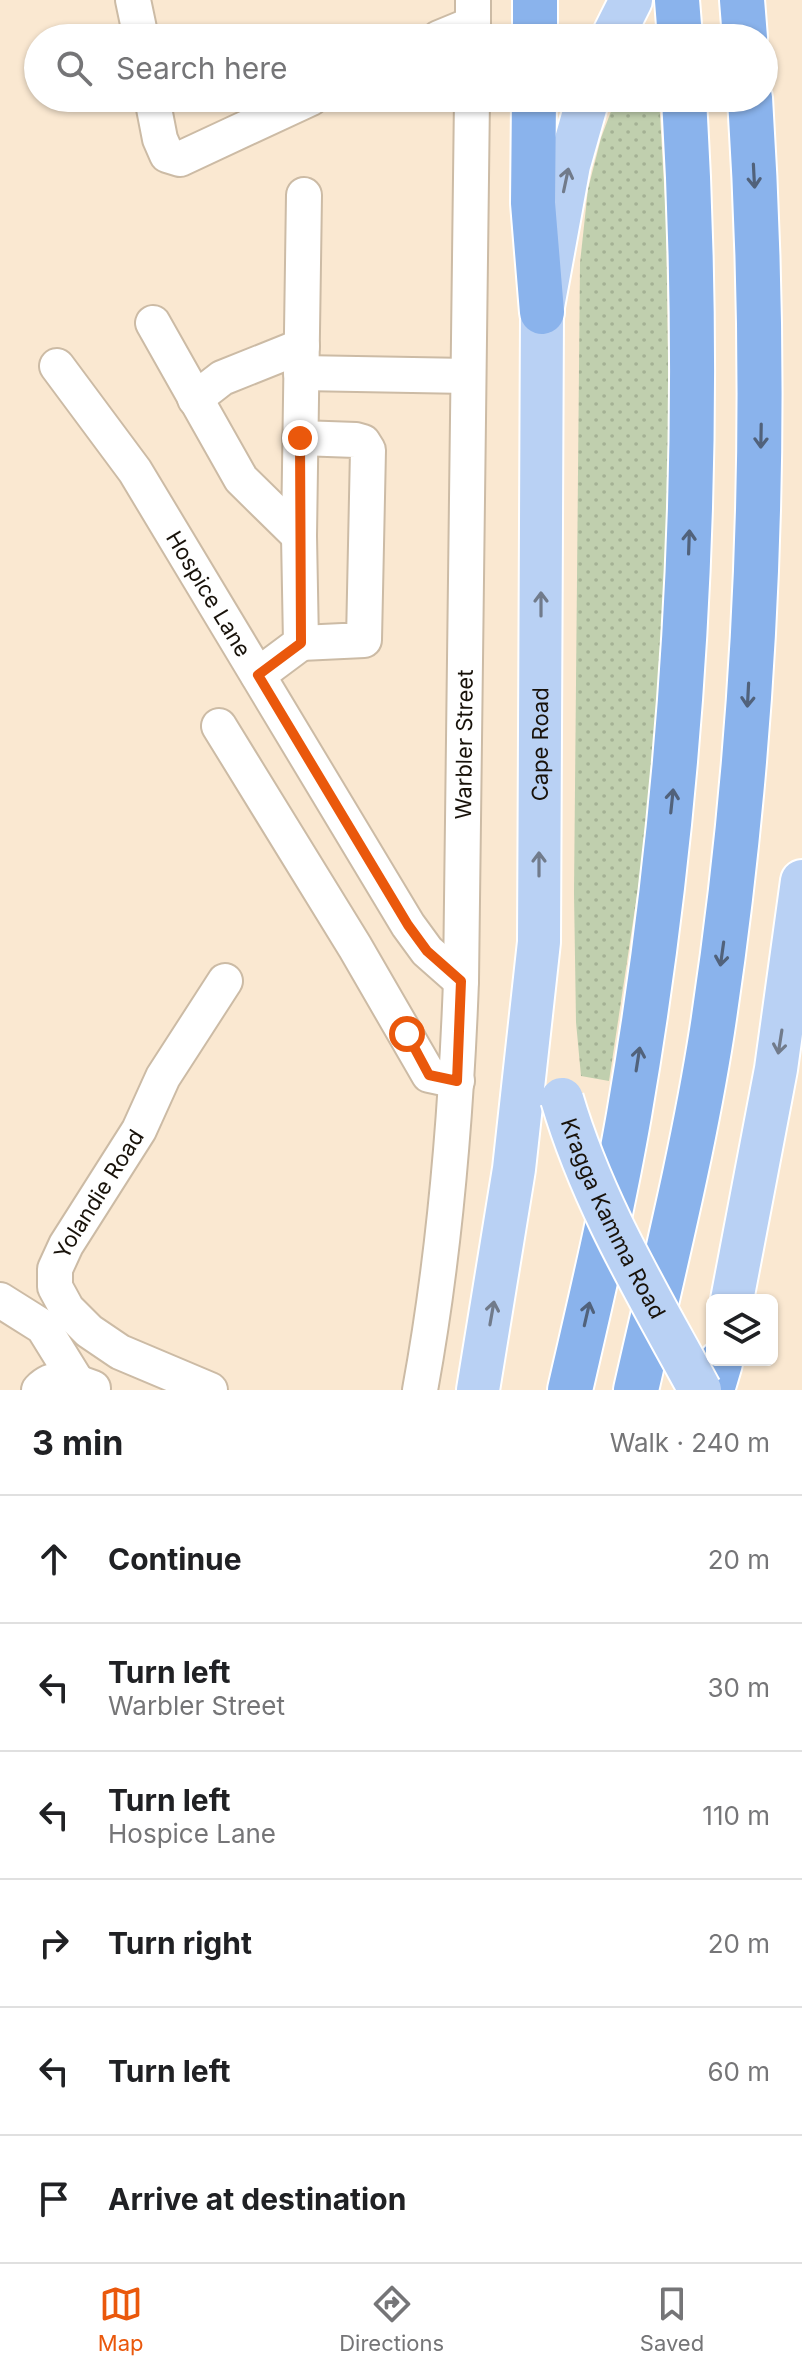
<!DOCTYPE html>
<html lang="en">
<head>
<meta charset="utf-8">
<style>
  :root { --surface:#fff; --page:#f6f6f6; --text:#202124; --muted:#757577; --line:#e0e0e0; --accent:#ea580c }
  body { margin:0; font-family:Inter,sans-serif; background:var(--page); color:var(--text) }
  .controls { position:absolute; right:24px; bottom:24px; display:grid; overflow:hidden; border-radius:12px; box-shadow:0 2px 6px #0004 }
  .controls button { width:72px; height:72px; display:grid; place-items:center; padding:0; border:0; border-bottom:2px solid var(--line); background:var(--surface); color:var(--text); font:40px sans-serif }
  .stop { position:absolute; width:24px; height:24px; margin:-18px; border:6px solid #ea580c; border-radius:50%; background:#fff }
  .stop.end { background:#ea580c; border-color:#fff; box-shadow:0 2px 8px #0008 }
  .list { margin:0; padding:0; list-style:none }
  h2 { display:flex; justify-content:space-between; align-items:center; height:104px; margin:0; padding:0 32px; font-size:34px }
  h2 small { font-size:26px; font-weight:400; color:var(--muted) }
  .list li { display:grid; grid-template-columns:52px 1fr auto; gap:24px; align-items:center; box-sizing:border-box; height:128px; padding:0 32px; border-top:2px solid var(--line) }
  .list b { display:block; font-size:30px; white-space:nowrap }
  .list p { margin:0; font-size:26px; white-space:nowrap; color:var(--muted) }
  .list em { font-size:26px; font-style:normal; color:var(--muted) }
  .icon { flex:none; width:44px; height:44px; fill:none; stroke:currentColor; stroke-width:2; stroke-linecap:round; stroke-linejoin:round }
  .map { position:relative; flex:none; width:802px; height:1390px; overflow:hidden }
  .search { position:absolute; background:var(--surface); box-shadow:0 2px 6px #0004; left:24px; right:24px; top:24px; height:88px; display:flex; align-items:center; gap:20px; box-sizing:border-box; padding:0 28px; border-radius:44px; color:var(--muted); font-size:30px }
  .sheet { height:872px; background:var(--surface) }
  nav { display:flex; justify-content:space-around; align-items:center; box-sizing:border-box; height:112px; border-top:2px solid var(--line); background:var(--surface); font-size:22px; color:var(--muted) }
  nav a { display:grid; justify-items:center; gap:4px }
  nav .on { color:var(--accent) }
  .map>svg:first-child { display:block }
  .grass { fill:url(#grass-dots) }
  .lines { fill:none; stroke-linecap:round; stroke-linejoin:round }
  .minor-casing { stroke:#ccbba5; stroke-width:38 }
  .major-casing { stroke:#fff; stroke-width:46 }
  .highway-casing { stroke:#fff; stroke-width:48 }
  .minor { stroke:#fff; stroke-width:34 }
  .major { stroke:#b9d1f4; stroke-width:42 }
  .highway { stroke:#8ab3ec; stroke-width:44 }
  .major-bridge-casing { stroke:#fff; stroke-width:46; stroke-linecap:butt }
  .major-bridge { stroke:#b9d1f4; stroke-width:42 }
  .oneway { stroke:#51627b }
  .oneway2 { stroke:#717b8b }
  .route { stroke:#ea580c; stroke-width:10 }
  .labels { text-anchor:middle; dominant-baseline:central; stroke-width:6; stroke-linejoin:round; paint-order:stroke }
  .street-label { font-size:22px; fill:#18120a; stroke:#fae8d1 }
</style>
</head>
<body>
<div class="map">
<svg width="802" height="1390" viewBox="0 0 802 1390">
  <defs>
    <pattern id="grass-dots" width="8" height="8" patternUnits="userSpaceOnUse" patternTransform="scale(2)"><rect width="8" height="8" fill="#c0cfae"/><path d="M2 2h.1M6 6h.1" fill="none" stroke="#a4b194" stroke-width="1.8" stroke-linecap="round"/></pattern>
  </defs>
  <rect width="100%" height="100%" fill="#fae8d1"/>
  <path class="grass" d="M616 98H659L666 217 670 491 659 683 642 862 609 1081 581 1076 576 1022 574 893 580 263 588 189 601 138Z"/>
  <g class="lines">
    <g class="minor-casing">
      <g id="minor">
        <path d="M133 0 141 38"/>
        <path d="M439 38 473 24"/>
        <path d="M473 38V0"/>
        <path d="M152 98 160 139 167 155 180 159 311 98"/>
        <path d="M153 323 241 479 299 536"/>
        <path id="s1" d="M57 366 135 471 408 925 427 951 461 981"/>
        <path d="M301 373 468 376"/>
        <path d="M195 399 222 378 302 346"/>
        <path d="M300 438 356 440 363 442 368 450 364 640 301 643"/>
        <path d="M258 675 301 643 299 536 304 195"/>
        <path d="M219 726 355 947 429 1075 457 1081"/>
        <path d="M0 1300 43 1327 77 1382"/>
        <path d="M39 1390C55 1373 75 1381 93 1388"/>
        <path id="s2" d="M210 1390 120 1352 89 1331 67 1309 55 1287V1269L66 1245 139 1130 163 1077 225 981"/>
        <path id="s3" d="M420 1390C445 1254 456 1118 461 981L472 98"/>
      </g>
    </g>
    <g class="major-casing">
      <g id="major">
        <path d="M612 38 631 0"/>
        <path d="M732 1300 776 1069 802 881"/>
        <path id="s4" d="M478 1390 514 1169 539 942 542 312 569 165 588 98"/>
      </g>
    </g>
    <g class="highway-casing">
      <path id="highway" d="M677 0 680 38
        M742 0 745 38
        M535 38V0
        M534 98 533 203 542 312
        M570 1390C591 1299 613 1207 629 1115 687 779 704 438 684 98
        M636 1390C663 1271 693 1152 712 1031 759 723 770 410 750 98
        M712 1390 720 1363"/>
    </g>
    <use href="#minor" class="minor"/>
    <use href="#major" class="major"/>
    <use href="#highway" class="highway"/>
    <g class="major-bridge-casing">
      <g id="major-bridge">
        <path id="s5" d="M562 1099C593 1204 648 1294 700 1390"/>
      </g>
    </g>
    <use href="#major-bridge" class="major-bridge"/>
  </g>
  <defs><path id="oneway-shaft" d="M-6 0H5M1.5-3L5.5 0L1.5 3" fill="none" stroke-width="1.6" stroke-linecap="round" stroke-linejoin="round" transform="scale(2)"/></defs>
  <g class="oneway">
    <use href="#oneway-shaft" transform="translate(754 176) rotate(87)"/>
    <use href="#oneway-shaft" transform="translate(761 436) rotate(91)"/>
    <use href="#oneway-shaft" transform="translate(689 542) rotate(-88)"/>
    <use href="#oneway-shaft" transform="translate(748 695) rotate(93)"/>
    <use href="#oneway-shaft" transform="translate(672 801) rotate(-84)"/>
    <use href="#oneway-shaft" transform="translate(722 954) rotate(98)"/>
    <use href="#oneway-shaft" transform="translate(638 1059) rotate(-81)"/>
    <use href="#oneway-shaft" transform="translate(587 1314) rotate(-77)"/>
  </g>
  <g class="oneway2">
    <use href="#oneway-shaft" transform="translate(566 180) rotate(-78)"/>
    <use href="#oneway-shaft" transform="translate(541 604) rotate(-90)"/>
    <use href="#oneway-shaft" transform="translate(539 864) rotate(-90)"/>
    <use href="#oneway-shaft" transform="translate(780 1042) rotate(99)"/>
    <use href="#oneway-shaft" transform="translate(492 1313) rotate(-80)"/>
  </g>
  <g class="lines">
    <path class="route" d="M300 438 301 643 258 675 408 925 427 951 461 981 457 1081 429 1075 407 1034"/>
  </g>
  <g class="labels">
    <g class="street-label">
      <text stroke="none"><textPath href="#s1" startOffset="274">Hospice Lane</textPath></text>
      <text stroke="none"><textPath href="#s4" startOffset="650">Cape Road</textPath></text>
      <text stroke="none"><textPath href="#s3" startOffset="648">Warbler Street</textPath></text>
      <text stroke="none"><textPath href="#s2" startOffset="296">Yolandie Road</textPath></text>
      <text stroke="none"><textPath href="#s5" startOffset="130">Kragga Kamma Road</textPath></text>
    </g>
  </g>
</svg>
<div class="controls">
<button><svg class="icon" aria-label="layers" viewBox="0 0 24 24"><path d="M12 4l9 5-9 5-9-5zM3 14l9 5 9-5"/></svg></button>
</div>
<div class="stop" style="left:407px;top:1034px"></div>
<div class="stop end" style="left:300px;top:438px"></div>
<div class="search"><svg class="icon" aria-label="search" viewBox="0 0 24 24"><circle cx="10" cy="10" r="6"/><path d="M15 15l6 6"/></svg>Search here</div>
</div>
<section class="sheet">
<h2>3 min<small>Walk · 240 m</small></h2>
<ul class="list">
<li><svg class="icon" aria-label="ahead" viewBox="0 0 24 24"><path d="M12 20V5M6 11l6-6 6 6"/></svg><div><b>Continue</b></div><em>20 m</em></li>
<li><svg class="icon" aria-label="left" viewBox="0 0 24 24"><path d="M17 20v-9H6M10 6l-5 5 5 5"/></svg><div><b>Turn left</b><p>Warbler Street</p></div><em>30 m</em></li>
<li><svg class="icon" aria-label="left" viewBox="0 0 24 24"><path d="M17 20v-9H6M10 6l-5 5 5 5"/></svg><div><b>Turn left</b><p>Hospice Lane</p></div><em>110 m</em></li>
<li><svg class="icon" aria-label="right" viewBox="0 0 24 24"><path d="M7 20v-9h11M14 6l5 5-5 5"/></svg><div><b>Turn right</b></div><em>20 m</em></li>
<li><svg class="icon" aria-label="left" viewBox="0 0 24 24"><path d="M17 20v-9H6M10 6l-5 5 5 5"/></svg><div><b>Turn left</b></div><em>60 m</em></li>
<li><svg class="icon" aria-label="arrive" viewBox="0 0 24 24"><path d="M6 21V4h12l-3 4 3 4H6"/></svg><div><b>Arrive at destination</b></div></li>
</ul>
</section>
<nav>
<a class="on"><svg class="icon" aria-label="map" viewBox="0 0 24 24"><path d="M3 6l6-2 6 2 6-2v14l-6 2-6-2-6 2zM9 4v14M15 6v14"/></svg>Map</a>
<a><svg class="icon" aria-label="directions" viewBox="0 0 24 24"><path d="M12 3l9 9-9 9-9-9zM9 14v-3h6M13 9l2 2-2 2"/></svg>Directions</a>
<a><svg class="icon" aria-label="saved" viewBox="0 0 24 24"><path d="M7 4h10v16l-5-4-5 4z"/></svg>Saved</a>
</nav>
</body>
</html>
